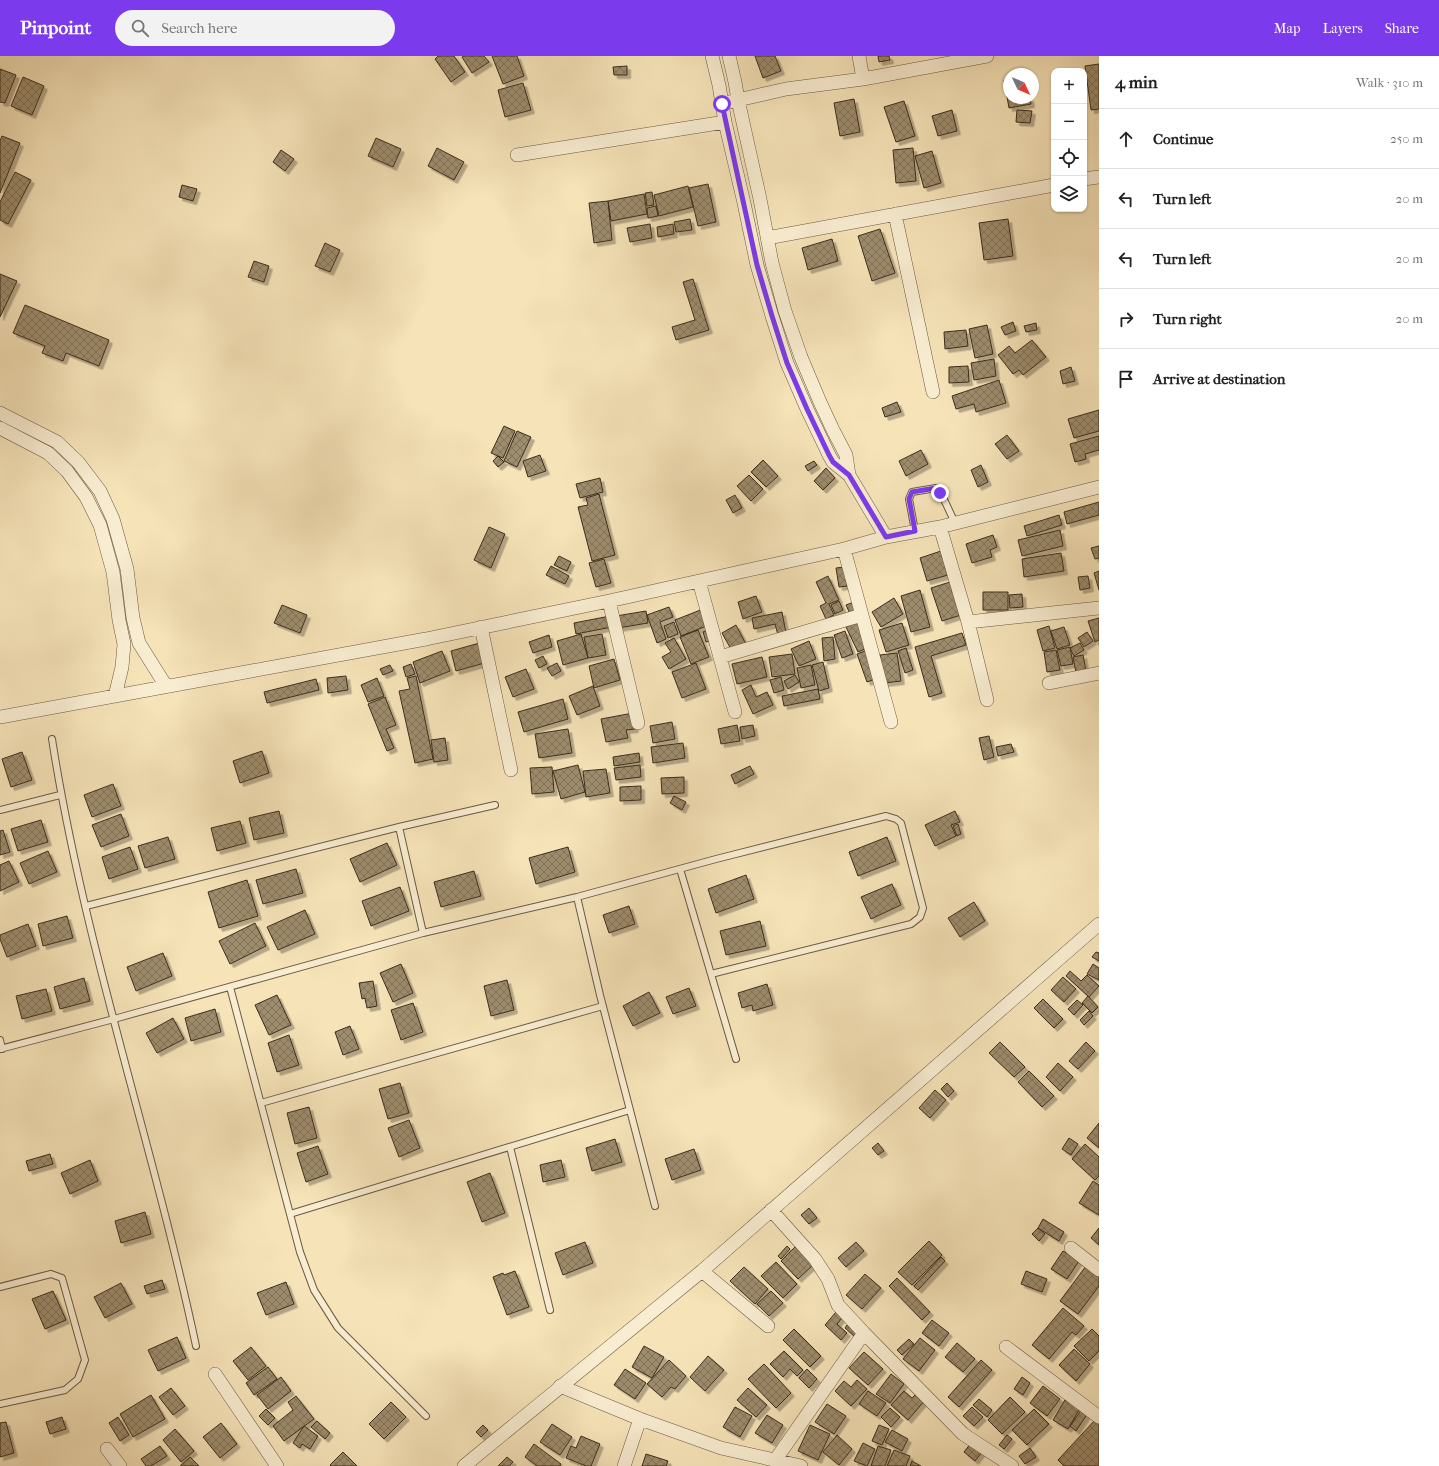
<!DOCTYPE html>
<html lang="en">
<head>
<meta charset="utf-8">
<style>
  :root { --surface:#fff; --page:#f2f2f2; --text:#222; --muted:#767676; --line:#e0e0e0; --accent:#7c3aed }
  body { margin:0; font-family:"IM FELL French Canon",serif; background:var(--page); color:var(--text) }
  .controls { position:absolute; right:12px; top:12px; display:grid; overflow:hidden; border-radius:8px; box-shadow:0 1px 3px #0004 }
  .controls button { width:36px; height:36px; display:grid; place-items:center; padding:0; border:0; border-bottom:1px solid var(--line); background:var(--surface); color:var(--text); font:20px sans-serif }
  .compass { position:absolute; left:1003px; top:12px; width:36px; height:36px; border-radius:50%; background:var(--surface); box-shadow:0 1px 3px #0004; rotate:134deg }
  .stop { position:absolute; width:12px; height:12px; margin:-9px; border:3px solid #7c3aed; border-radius:50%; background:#fff }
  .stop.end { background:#7c3aed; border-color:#fff; box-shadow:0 1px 4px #0008 }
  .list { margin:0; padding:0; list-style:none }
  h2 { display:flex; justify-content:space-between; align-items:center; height:52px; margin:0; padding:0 16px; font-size:17px }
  h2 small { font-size:13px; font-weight:400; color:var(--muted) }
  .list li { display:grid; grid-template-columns:26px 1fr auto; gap:12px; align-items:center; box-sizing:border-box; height:60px; padding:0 16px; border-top:1px solid var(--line) }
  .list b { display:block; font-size:15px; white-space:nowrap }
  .list em { font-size:13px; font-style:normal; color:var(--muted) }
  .icon { flex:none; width:22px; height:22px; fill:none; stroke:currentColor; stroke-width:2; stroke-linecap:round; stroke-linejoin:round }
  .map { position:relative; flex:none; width:1099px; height:1410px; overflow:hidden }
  header { display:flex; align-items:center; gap:24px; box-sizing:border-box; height:56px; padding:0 20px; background:var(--accent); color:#fff }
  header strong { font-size:19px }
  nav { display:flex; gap:22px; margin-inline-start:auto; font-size:14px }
  .search { width:280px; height:36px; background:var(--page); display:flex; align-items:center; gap:10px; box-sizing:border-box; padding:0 14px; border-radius:22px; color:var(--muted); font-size:15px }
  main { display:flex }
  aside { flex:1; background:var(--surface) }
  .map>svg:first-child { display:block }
  .building { fill:url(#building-cross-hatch); stroke:#3c2d1b; filter:url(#shadow) }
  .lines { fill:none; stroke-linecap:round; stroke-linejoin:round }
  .lane-casing { stroke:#6a5a42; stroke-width:8 }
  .street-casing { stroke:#6a5a42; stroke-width:14 }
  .lane { stroke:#f9edd1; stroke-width:6 }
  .street { stroke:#f9edd1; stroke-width:13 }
  .route { stroke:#7c3aed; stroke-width:5 }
</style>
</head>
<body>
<header>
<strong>Pinpoint</strong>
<div class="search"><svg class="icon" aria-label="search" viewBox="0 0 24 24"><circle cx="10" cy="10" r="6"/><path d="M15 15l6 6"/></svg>Search here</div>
<nav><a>Map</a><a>Layers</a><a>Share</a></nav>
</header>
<main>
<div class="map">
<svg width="1099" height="1410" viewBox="0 0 1099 1410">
  <defs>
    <pattern id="building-cross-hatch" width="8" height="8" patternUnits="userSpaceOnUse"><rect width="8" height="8" fill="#9d8c6d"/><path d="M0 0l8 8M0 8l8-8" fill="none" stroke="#817359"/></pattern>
    <filter id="shadow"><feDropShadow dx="3.5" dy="3.5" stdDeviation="0" flood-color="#0004"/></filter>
  </defs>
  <rect width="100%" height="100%" fill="#f6e3b8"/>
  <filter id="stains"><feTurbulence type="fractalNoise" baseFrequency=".005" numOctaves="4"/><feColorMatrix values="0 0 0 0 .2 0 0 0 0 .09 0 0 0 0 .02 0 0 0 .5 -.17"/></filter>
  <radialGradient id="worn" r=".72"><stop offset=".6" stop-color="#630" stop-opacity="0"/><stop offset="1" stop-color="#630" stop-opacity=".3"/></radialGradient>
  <path class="building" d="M438 0H454L465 16 451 26 435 3Z
    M464 0H484L489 6 472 17 462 1Z
    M492 0H517L524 20 503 28Z
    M755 0H775L781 15 763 22Z
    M878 0H889L890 4 879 6Z
    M1099 8V53L1091 54 1085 10Z
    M627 10V19H614L613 11Z
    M0 13 16 19 5 47 0 46Z
    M23 21 44 30 32 59 11 50Z
    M1009 23V42H1030L1031 48 1009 52 1004 24Z
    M523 27 531 54 505 61 498 34Z
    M854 43 860 76 840 80 834 47Z
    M904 45 915 80 896 86 884 51Z
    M952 54 957 75 938 80 932 60Z
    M1017 54 1032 55 1030 67 1016 66Z
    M2 80 20 87 0 137V85Z
    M376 82 401 93 393 111 368 100Z
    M437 92 464 106 454 124 428 110Z
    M913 92 916 125 896 127 893 94Z
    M281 94 294 103 285 115 273 106Z
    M932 95 941 127 924 132 915 100Z
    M15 116 31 124 8 168 0 164V146Z
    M708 128 716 166 698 170 689 132Z
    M182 129 197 133 193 145 179 141Z
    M688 130 693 151 659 160 654 139Z
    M652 136 654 149 647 150 645 137Z
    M644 138 647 158 611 165 608 145Z
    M608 145 612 184 594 187 589 147Z
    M656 150 658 160 648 162 647 152Z
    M690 163 692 174 676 176 674 166Z
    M1008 163 1013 200 984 204 979 167Z
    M650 168 652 182 630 186 627 172Z
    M673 168 674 178 658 181 657 171Z
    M880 173 895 217 872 225 858 180Z
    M832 183 838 205 808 214 802 192Z
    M325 187 340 194 330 216 315 210Z
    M254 205 269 210 264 226 248 221Z
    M0 218 17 225 0 261Z
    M693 223 709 274 676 284 672 271 695 264 683 226Z
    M25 249 109 284 99 310 66 297 63 305 42 297 45 290 13 277Z
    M1013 266 1016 275 1005 279 1001 271Z
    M1036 267 1037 274 1026 276 1024 270Z
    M987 269 993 298 975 302 969 273Z
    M966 274 968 290 945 293 944 276Z
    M1032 284 1046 301 1023 319 1019 314 1013 318 998 299 1009 290 1015 297Z
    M994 303 996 320 974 324 971 307Z
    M968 310 969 326 949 327V311Z
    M1071 311 1075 325 1063 328 1060 315Z
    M999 324 1006 347 976 356 974 348 956 353 952 340Z
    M897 346 901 356 885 361 882 352Z
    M1099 354V375L1074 382 1068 363Z
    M504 370 515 375 503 402 491 397Z
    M517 375 531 381 517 411 504 405Z
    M1007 379 1019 395 1007 403 995 388Z
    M1099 380V394L1085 398 1086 403 1075 406 1070 388Z
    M921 394 928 408 906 420 899 405Z
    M540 399 546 415 528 421 523 405Z
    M498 400 504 406 498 411 493 405Z
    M763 404 778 420 766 431 751 416Z
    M814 405 817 409 808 415 805 410Z
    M981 409 988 426 978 431 971 414Z
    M826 412 835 422 823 434 814 425Z
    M749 419 763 433 751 445 737 430Z
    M600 422 603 436 580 442 576 428Z
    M599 438 615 499 592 505 578 451 588 449 586 442Z
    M735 439 742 452 733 457 726 444Z
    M1099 446V459L1067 468 1064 456Z
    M1059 459 1062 469 1027 480 1024 470Z
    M489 471 505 478 491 512 474 504Z
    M1060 474 1063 490 1022 500 1018 484Z
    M993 479 997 491 990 494 992 501 972 507 966 488Z
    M1099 490V502L1095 503 1091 492Z
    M941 495 948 519 927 525 920 502Z
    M1061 497 1064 515 1024 521 1022 503Z
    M559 500 571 506 567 515 554 509Z
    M604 503 611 527 596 531 589 507Z
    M551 510 569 520 565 528 546 519Z
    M844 511 847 530 839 531 836 512Z
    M1099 515V534L1094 517Z
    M828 520 839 544 829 548 834 559 826 563 820 550 826 547 816 526Z
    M1088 520 1090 532 1080 534 1078 521Z
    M950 526 961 559 942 565 931 532Z
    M920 534 930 571 911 576 901 540Z
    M983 536H1008V554H983Z
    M1022 538 1023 551 1010 552 1009 539Z
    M756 540 762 556 743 563 738 546Z
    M894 542 903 558 881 571 872 556Z
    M839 545 843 554 835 558 831 549Z
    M854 546 858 555 850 558 846 549Z
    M282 549 307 559 300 577 274 567Z
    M669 551 673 561 660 566 666 583 657 587 647 559Z
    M703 553 709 569 681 580 675 564Z
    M646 555 648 567 618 572 616 560Z
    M782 556 786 577 778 579 775 568 754 573 752 562Z
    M610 560 612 571 576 578 574 567Z
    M1099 562V584L1095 586 1088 565Z
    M674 566 678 578 668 582 664 570Z
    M858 566 869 591 858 596 846 571Z
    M902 567 909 589 886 596 879 574Z
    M736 569 746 588 732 595 722 577Z
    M1049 570 1055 592 1043 595 1037 574Z
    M1064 571 1070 589 1057 593 1051 575Z
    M710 573 713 584 706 586 703 576Z
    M698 574 709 601 691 608 680 581Z
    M845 575 853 598 842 602 834 579Z
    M1087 576 1093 585 1084 591 1078 582Z
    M962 577 966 589 931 600 942 637 929 641 915 591Z
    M581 578 588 602 563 609 557 585Z
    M602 578 606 599 588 602 584 581Z
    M549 579 552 591 533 597 529 586Z
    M833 581 835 603 824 605 822 582Z
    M674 582 686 603 669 613 662 601 671 596 665 587Z
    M809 585 816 603 799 610 791 593Z
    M483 586 488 606 456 615 451 595Z
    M1080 587 1084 594 1074 600 1070 592Z
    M1070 591 1073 608 1061 610 1057 594Z
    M906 592 913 614 905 617 898 595Z
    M868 594 878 622 867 626 857 598Z
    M1056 594 1060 614 1047 616 1044 596Z
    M442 595 450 615 420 627 413 606Z
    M897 597 901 625 884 627 880 599Z
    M792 598 795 618 772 621 769 601Z
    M1083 599 1086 615 1076 617 1073 601Z
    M543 600 547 608 539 612 535 604Z
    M762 601 767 621 737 628 732 608Z
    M614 603 620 624 594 632 589 610Z
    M823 606 829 632 819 635 812 609Z
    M557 607 561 615 552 620 547 612Z
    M696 607 706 633 682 642 672 616Z
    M411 608 415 618 406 621 403 611Z
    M390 609 393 615 383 619 380 613Z
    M811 609 815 629 801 632 797 612Z
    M526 613 534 633 513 641 505 621Z
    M795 619 799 626 788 633 784 625Z
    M346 620 348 634 328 637 327 622Z
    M416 620 433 703 415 707 399 635 410 633 407 622Z
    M781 621 784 634 774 637 770 624Z
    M377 622 384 640 368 646 361 629Z
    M316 623 319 634 267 647 264 636Z
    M751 629 756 641 767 636 773 649 753 658 742 634Z
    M593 630 600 650 577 659 569 640Z
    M818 633 820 643 784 650 782 640Z
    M385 641 396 669 386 673 394 692 387 695 368 648Z
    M563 643 568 663 524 676 518 656Z
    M633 657 635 673 626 674 628 682 606 686 601 663Z
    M672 666 675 683 653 687 650 670Z
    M737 669 740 685 721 688 718 673Z
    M753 669 755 680 742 683 740 671Z
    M568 673 572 697 539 702 535 678Z
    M989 680 994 701 984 704 979 682Z
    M445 682 448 704 434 706 431 684Z
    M683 687 685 702 653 707 651 691Z
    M1011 688 1014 696 998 700 996 691Z
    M262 695 269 717 240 727 233 705Z
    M22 696 32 724 11 731 2 703Z
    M639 697 640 706 614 710 613 701Z
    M578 709 585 736 561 743 553 715Z
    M640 709 641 721 616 724 614 712Z
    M750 710 754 718 735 728 731 719Z
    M552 711 554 736 532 738 530 712Z
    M606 713 610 737 586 741 583 715Z
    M684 721V737L662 738 661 722Z
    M113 728 121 750 92 761 84 739Z
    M641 730V744L620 745V731Z
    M674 740 686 746 682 754 670 747Z
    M279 755 284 777 254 784 249 762Z
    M955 755 960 766 951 769 956 780 935 790 925 769Z
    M121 758 129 780 101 791 92 769Z
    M41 764 48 786 18 795 11 773Z
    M240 765 246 787 217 795 211 772Z
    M958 768 961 778 957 780 953 770Z
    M3 774 10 796 0 799V775Z
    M168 781 175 803 145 812 138 790Z
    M887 781 896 805 858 820 849 796Z
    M387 787 397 809 360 826 350 803Z
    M130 791 138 813 109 823 102 801Z
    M568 791 575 816 536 828 529 802Z
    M48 795 57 816 29 828 20 807Z
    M9 805 19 826 0 835V809Z
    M296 813 303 837 263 848 256 824Z
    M474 815 481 840 441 851 434 826Z
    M746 819 754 843 716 857 708 833Z
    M247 824 258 860 219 872 208 836Z
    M892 828 901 849 871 863 861 841Z
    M400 831 409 855 371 870 362 845Z
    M974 846 985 865 960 881 948 862Z
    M629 850 635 868 609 877 603 859Z
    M305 854 315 878 278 894 267 871Z
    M67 860 73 882 43 890 38 868Z
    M760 865 766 890 726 899 720 875Z
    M255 867 266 890 230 908 219 885Z
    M28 868 36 890 7 901 0 883V879Z
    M1096 896 1099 897V905L1092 901Z
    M163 897 172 920 136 935 127 911Z
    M401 908 413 937 393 946 380 917Z
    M1093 908 1099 912V924L1087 918Z
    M1070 915 1081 925 1087 919 1099 930 1089 941 1066 920Z
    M1063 921 1076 933 1064 946 1051 934Z
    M84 922 90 945 60 953 54 931Z
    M507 924 514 954 491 960 484 930Z
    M373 925 377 950 367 952 365 942 362 943 359 927Z
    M767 928 773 949 753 955 752 949 742 952 738 937Z
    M689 932 696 950 673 958 666 941Z
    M46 933 52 955 22 963 16 940Z
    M649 936 660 957 633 970 623 950Z
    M277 939 291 969 269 979 255 949Z
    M1088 940 1098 951 1092 957 1082 947Z
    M1043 943 1063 963 1054 972 1034 952Z
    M1077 944 1083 949 1074 959 1068 953Z
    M413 947 423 976 401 984 391 954Z
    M215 953 221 976 191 985 185 962Z
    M1089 955 1093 960 1084 969 1080 964Z
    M173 962 184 983 157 997 146 977Z
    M350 970 359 993 343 999 335 976Z
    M289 979 299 1009 277 1016 268 987Z
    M1000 986 1025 1011 1014 1021 989 997Z
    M1086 986 1095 995 1078 1013 1069 1005Z
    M1058 1007 1073 1021 1060 1035 1046 1021Z
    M1029 1015 1054 1040 1042 1051 1018 1026Z
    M400 1027 409 1057 388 1063 379 1033Z
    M947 1027 954 1035 948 1041 941 1033Z
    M935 1034 946 1044 930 1062 919 1052Z
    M309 1051 317 1082 295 1088 287 1057Z
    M409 1064 420 1092 399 1101 388 1072Z
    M1099 1067V1092L1087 1082Z
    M1069 1082 1078 1088 1071 1099 1062 1093Z
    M615 1083 622 1106 592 1115 586 1092Z
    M878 1087 884 1095 878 1099 872 1092Z
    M1085 1088 1099 1101V1120L1095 1124 1072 1103Z
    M318 1090 328 1118 306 1126 297 1097Z
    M694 1093 701 1114 672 1124 665 1103Z
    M50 1098 53 1108 29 1115 26 1105Z
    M90 1104 98 1125 70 1138 61 1117Z
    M561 1104 565 1121 543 1126 540 1109Z
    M490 1117 505 1157 482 1166 467 1126Z
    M1093 1125 1099 1129V1159L1079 1147Z
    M809 1152 817 1162 809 1168 801 1159Z
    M145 1156 151 1178 121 1187 115 1165Z
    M1043 1163 1064 1176 1059 1185 1038 1172Z
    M1038 1172 1045 1178 1039 1185 1032 1178Z
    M1099 1172V1189L1091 1182Z
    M929 1185 942 1199 912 1229 898 1216Z
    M585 1186 593 1207 563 1219 555 1197Z
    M856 1186 864 1195 846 1211 838 1202Z
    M787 1190 790 1193 781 1203 778 1200Z
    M795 1191 813 1209 798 1223 781 1205Z
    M1063 1195 1079 1205 1067 1223 1051 1213Z
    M941 1201 945 1205 918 1234 914 1230Z
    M776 1206 797 1228 783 1242 761 1220Z
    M1086 1210 1099 1220V1230L1078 1258 1060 1245Z
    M744 1211 768 1233 755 1248 730 1225Z
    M515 1215 529 1251 507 1259 493 1221 503 1217 504 1219Z
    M1026 1215 1047 1223 1042 1236 1021 1228Z
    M865 1218 881 1232 862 1253 846 1239Z
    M897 1222 930 1256 922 1264 889 1230Z
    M162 1224 165 1233 147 1238 144 1230Z
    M286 1226 294 1248 266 1259 257 1237Z
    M121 1227 132 1248 105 1262 94 1241Z
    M53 1235 66 1264 45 1273 32 1243Z
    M771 1235 783 1247 769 1260 757 1248Z
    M1063 1252 1084 1270 1076 1279 1072 1276 1049 1303 1032 1289Z
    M836 1256 842 1262 837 1268 847 1277 841 1284 825 1269Z
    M932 1264 949 1277 939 1290 922 1277Z
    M847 1269 856 1277 854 1280 845 1272Z
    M794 1273 821 1300 810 1311 783 1284Z
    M1092 1273 1099 1280V1295L1089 1305 1074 1290Z
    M177 1281 186 1302 158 1315 148 1294Z
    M920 1282 935 1294 919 1315 903 1303Z
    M909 1283 914 1288 902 1299 897 1294Z
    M957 1287 975 1303 963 1316 945 1301Z
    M644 1290 664 1301 652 1322 632 1311Z
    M251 1291 266 1310 248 1324 233 1305Z
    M1074 1293 1090 1308 1076 1325 1059 1309Z
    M784 1295 803 1314 797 1320 790 1313 783 1321 770 1308Z
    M864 1296 883 1313 868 1329 849 1312Z
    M708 1300 724 1314 705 1335 690 1321Z
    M669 1304 686 1320 675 1333 671 1331 662 1341 647 1328Z
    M981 1304 992 1314 959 1351 948 1341Z
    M764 1308 791 1337 776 1352 748 1323Z
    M268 1311 277 1323 254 1339 246 1327Z
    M625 1313 646 1327 635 1343 614 1329Z
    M807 1313 817 1323 809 1332 799 1322Z
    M891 1318 904 1328 890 1347 876 1338Z
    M281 1321 291 1335 268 1353 257 1339Z
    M1022 1321 1030 1327 1023 1339 1014 1333Z
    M857 1324 867 1333 851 1350 835 1335 844 1325 851 1331Z
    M1043 1330 1060 1343 1047 1360 1030 1347Z
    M171 1332 185 1350 173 1359 159 1341Z
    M748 1332 767 1349 756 1361 737 1344Z
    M868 1335 886 1347 877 1360 859 1348Z
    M904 1335 912 1342 918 1336 926 1343 908 1364 891 1349Z
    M151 1339 165 1363 133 1381 120 1358Z
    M296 1340 314 1363 284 1385 273 1370 293 1354 288 1346Z
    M1010 1341 1025 1356 1002 1378 988 1364Z
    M979 1343 992 1354 987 1361 973 1349Z
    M1065 1344 1080 1352 1068 1373 1053 1364Z
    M391 1346 406 1361 384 1383 369 1368Z
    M827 1348 846 1360 834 1378 815 1366Z
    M735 1351 752 1360 740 1381 723 1371Z
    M972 1351 983 1361 974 1370 963 1360Z
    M890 1352 900 1361 891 1371 881 1361Z
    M266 1353 275 1362 268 1369 259 1360Z
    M1034 1353 1049 1368 1027 1389 1012 1374Z
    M1082 1353 1088 1357 1076 1375 1070 1370Z
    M767 1359 783 1369 772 1387 755 1377Z
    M62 1361 66 1373 50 1378 46 1366Z
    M118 1361 129 1379 120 1385 109 1367Z
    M1095 1364 1099 1367V1410H1064L1058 1404Z
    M317 1365 330 1377 325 1383 311 1371Z
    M6 1366 14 1397 0 1401V1367Z
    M221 1367 237 1388 220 1402 203 1381Z
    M552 1368 572 1381 560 1399 540 1386Z
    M483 1369 488 1374 481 1381 476 1376Z
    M810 1369 830 1378 818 1404 798 1395Z
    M879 1369 889 1373 882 1389 872 1385Z
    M304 1370 318 1380 310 1393 302 1388 300 1392 293 1387Z
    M175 1373 194 1395 181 1406 163 1384Z
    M892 1374 908 1383 902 1395 885 1386Z
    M837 1379 852 1393 839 1409 823 1396Z
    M1007 1379 1012 1383 1004 1393 999 1389Z
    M581 1380 600 1388 591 1410H586L566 1402 571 1390 576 1392Z
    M863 1387 875 1393 867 1410 854 1405Z
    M971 1387 982 1396 975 1405 964 1396Z
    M534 1388 561 1408 560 1410H537L525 1401Z
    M160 1390 167 1400 151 1410H146L141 1403Z
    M878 1390 891 1394 885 1410H871Z
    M1030 1392 1036 1401 1025 1408 1019 1400Z
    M894 1394 910 1400 906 1410H887Z
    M343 1396 357 1410H331L330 1409Z
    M646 1398 668 1405 666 1410H642Z
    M190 1401 199 1410H180Z
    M507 1401 513 1406 509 1410H498Z
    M912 1405 921 1410H910Z"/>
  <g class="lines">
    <g class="lane-casing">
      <path id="lane" d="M915 475 909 443 912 436 936 432 941 437 955 467
        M52 683C84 889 153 1087 196 1290
        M0 754 60 739
        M399 771 423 877
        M680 813 736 1003
        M577 841 600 939 655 1150
        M86 850 399 771 495 749
        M230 931 300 1196 314 1234 338 1272 426 1360
        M0 984 2 993
        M0 993 114 963 423 877 577 841 716 803 886 760 896 763 901 767 923 852 920 861 911 868 711 918
        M261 1047 603 950
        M510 1091 550 1254
        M290 1158 630 1054
        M0 1231 51 1218 62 1222 85 1304 78 1323 65 1334 0 1348"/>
    </g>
    <g class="street-casing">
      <path id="street" d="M712 0 719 29 725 66 744 147 757 209 772 260 787 307 807 353 829 399 833 406 849 419 886 481
        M729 0 735 26 738 44 760 143 772 207 785 255 801 301 820 346 833 374 846 399 849 419
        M863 23 987 0
        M729 46 786 33 863 23 859 0
        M517 99 725 66
        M1084 123 1099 121
        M895 158 933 336
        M767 182 1054 129
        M0 357 57 386 78 406 100 435 113 463 127 513 133 562 139 587 166 630
        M0 372 48 397 67 415 86 441 100 469 113 516 119 564 124 588 122 611 115 640
        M940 471 968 566 987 644
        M844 493 891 666
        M699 525 735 656
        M609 545 638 667
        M968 566 1099 552
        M481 571 511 714
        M720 601 862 559
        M1049 627 1099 617
        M0 661 426 583 609 545 844 493 886 481 940 471 1099 431
        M771 1154 815 1203 828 1223 838 1249 864 1277 963 1378 1012 1410
        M1071 1192 1099 1214
        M702 1215 768 1270
        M1006 1291 1099 1361
        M215 1318 277 1410
        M560 1330 640 1363 721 1392 801 1410
        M107 1393 120 1410
        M776 1403 864 1277
        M464 1410 702 1215 1099 868
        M624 1410 640 1363"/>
    </g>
    <use href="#lane" class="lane"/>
    <use href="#street" class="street"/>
  </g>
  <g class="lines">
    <path class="route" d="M722 48 757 209 772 260 787 307 807 353 829 399 833 406 849 419 886 481 915 475 909 443 912 436 936 432 940 437"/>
  </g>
  <rect width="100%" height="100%" filter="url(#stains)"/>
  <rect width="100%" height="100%" fill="url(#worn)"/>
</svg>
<div class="controls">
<button>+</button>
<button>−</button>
<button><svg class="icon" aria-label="locate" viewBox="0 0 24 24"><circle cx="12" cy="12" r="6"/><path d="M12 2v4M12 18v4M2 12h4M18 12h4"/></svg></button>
<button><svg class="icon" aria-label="layers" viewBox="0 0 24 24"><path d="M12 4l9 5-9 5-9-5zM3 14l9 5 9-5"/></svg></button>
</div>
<svg class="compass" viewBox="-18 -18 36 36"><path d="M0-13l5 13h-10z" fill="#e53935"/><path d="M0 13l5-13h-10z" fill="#767676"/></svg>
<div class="stop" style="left:722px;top:48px"></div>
<div class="stop end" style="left:940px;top:437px"></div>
</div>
<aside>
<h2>4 min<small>Walk · 310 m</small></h2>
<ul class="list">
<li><svg class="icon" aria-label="ahead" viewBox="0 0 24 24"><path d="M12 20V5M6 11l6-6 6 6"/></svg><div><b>Continue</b></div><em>250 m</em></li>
<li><svg class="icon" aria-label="left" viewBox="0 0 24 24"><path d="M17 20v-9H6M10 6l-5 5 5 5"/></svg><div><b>Turn left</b></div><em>20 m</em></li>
<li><svg class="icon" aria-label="left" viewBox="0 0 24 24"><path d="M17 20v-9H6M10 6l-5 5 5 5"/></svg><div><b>Turn left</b></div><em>20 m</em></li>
<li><svg class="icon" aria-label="right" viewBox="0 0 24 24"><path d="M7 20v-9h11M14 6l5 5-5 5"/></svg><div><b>Turn right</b></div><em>20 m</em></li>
<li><svg class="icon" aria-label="arrive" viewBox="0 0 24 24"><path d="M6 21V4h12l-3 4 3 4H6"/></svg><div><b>Arrive at destination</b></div></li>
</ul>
</aside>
</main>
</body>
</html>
